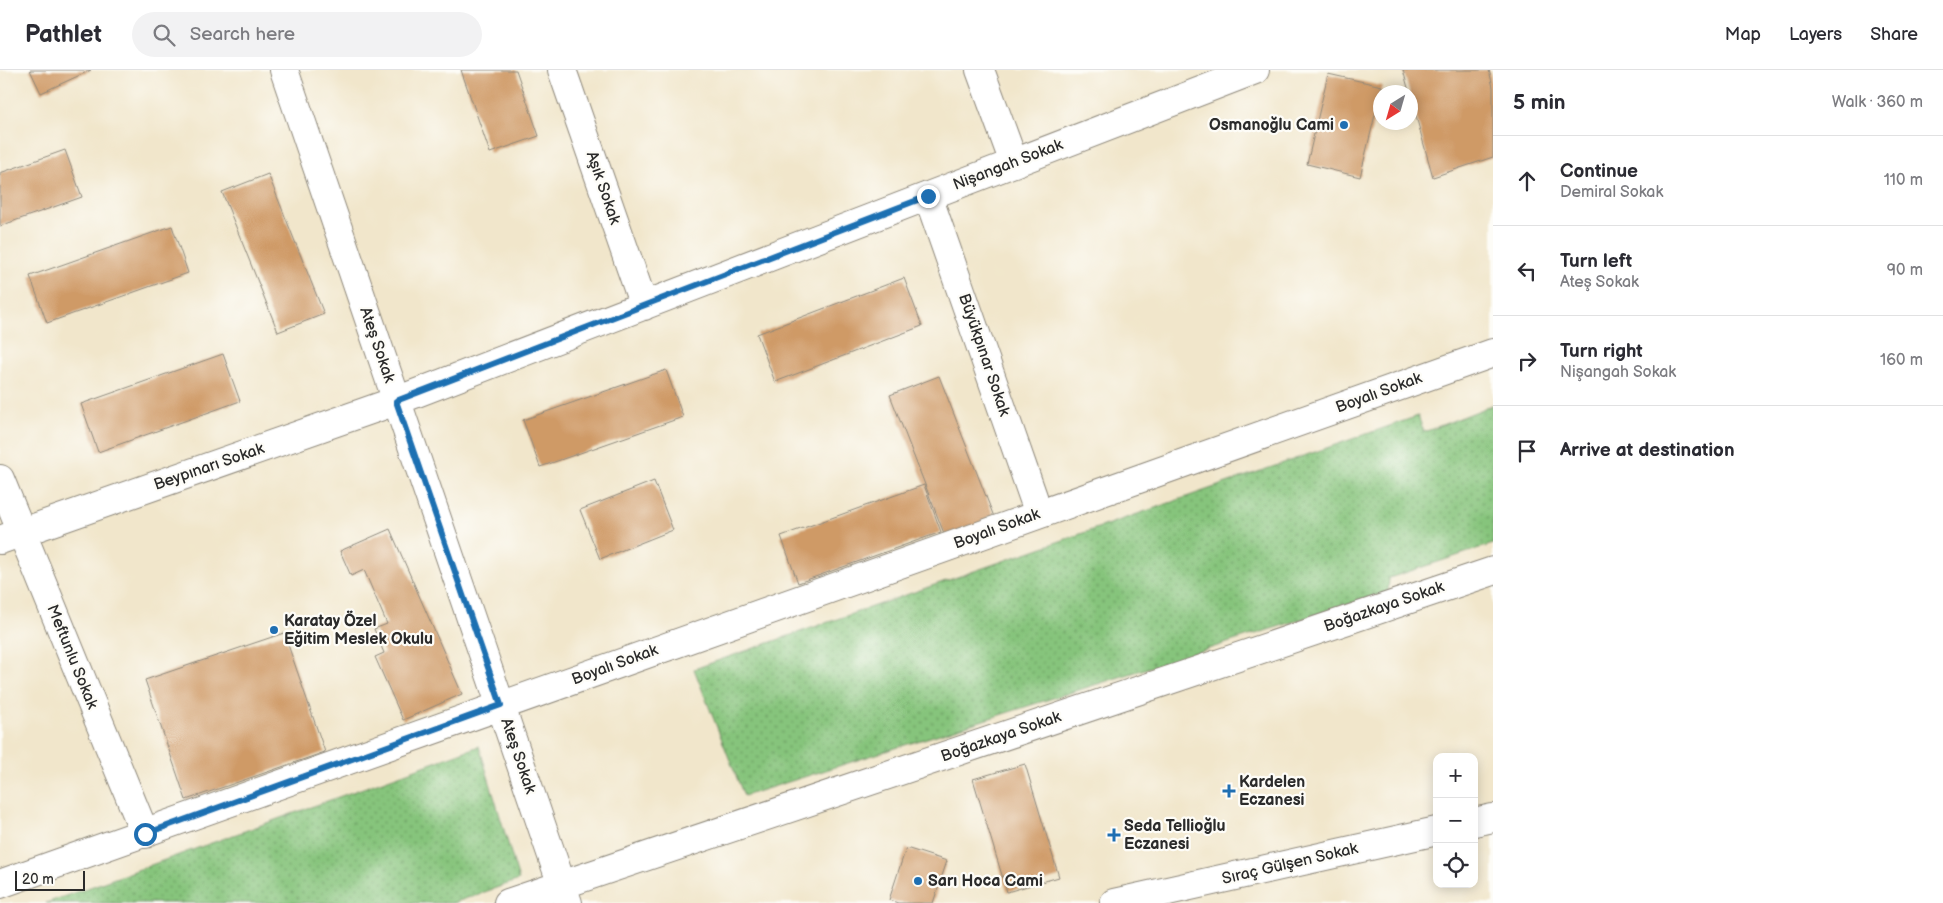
<!DOCTYPE html>
<html lang="en">
<head>
<meta charset="utf-8">
<style>
  :root { --surface:#fff; --page:#f2f2f3; --text:#2b2b33; --muted:#7c7c81; --line:#e1e1e2 }
  body { margin:0; font-family:"Balsamiq Sans",sans-serif; background:var(--page); color:var(--text) }
  .controls { position:absolute; right:15px; bottom:15px; display:grid; overflow:hidden; border-radius:10px; box-shadow:0 2px 12px #0003 }
  .controls button { width:45px; height:45px; display:grid; place-items:center; padding:0; border:0; border-bottom:1px solid var(--line); background:var(--surface); color:var(--text); font:25px sans-serif }
  .compass { position:absolute; left:1373px; top:15px; width:45px; height:45px; border-radius:50%; background:var(--surface); box-shadow:0 2px 12px #0003; rotate:217deg }
  .scale { position:absolute; left:15px; bottom:12px; width:70px; box-sizing:border-box; padding-left:5px; border:2px solid #2b2b2b; border-top:0; font-size:14px; line-height:18px; white-space:nowrap; color:#2b2b2b; -webkit-text-stroke:4px #fdfcf7; paint-order:stroke }
  .stop { position:absolute; width:15px; height:15px; margin:-11px; border:4px solid #1f6fb2; border-radius:50%; background:#fff }
  .stop.end { background:#1f6fb2; border-color:#fff; box-shadow:0 1px 5px #0008 }
  .list { margin:0; padding:0; list-style:none }
  h2 { display:flex; justify-content:space-between; align-items:center; height:65px; margin:0; padding:0 20px; font-size:21px }
  h2 small { font-size:16px; font-weight:400; color:var(--muted) }
  .list li { display:grid; grid-template-columns:32px 1fr auto; gap:15px; align-items:center; box-sizing:border-box; height:90px; padding:0 20px; border-top:1px solid var(--line) }
  .list b { display:block; font-size:19px; white-space:nowrap }
  .list p { margin:0; font-size:16px; white-space:nowrap; color:var(--muted) }
  .list em { font-size:16px; font-style:normal; color:var(--muted) }
  .icon { flex:none; width:28px; height:28px; fill:none; stroke:currentColor; stroke-width:2; stroke-linecap:round; stroke-linejoin:round }
  .map { position:relative; flex:none; width:1493px; height:833px; overflow:hidden }
  header { display:flex; align-items:center; gap:30px; box-sizing:border-box; height:70px; padding:0 25px; background:var(--surface); border-bottom:1px solid var(--line) }
  header strong { font-size:24px }
  nav { display:flex; gap:28px; margin-inline-start:auto; font-size:18px }
  .search { width:350px; height:45px; background:var(--page); display:flex; align-items:center; gap:12px; box-sizing:border-box; padding:0 18px; border-radius:28px; color:var(--muted); font-size:19px }
  main { display:flex }
  aside { flex:1; background:var(--surface) }
  .map>svg:first-child { display:block }
  .grass { fill:url(#grass-dots); stroke:#587853 }
  .building { fill:#cf9a66 }
  .lines { fill:none; stroke-linecap:round; stroke-linejoin:round }
  .minor-casing { stroke:#8e887b; stroke-width:30 }
  .minor { stroke:#fff; stroke-width:28 }
  .route { stroke:#1f6fb2; stroke-width:6 }
  .poi-dot { fill:#1f6fb2; stroke:#fdfcf7; stroke-width:2 }
  .labels { text-anchor:middle; dominant-baseline:central; stroke-width:4.5; stroke-linejoin:round; paint-order:stroke }
  .poi-label { font-size:16px; font-weight:bold; fill:#2b2b2b; stroke:#fdfcf7; text-anchor:start }
  .street-label { font-size:16px; fill:#2b2b2b; stroke:#fdfcf7 }
</style>
</head>
<body>
<header>
<strong>Pathlet</strong>
<div class="search"><svg class="icon" aria-label="search" viewBox="0 0 24 24"><circle cx="10" cy="10" r="6"/><path d="M15 15l6 6"/></svg>Search here</div>
<nav><a>Map</a><a>Layers</a><a>Share</a></nav>
</header>
<main>
<div class="map">
<svg width="1493" height="833" viewBox="0 0 1493 833">
  <defs>
    <pattern id="grass-dots" width="8" height="8" patternUnits="userSpaceOnUse" patternTransform="scale(1.25)"><rect width="8" height="8" fill="#86c47b"/><path d="M2 2h.1M6 6h.1" fill="none" stroke="#6e9f65" stroke-width="1.8" stroke-linecap="round"/></pattern>
  </defs>
  <rect width="100%" height="100%" fill="#fdfcf7"/>
  <filter id="ink" filterUnits="userSpaceOnUse"><feTurbulence type="fractalNoise" baseFrequency=".02" numOctaves="2"/><feDisplacementMap in="SourceGraphic" scale="10" xChannelSelector="R" yChannelSelector="G"/><feConvolveMatrix kernelMatrix="1 2 1 2 8 2 1 2 1" color-interpolation-filters="sRGB"/></filter>
  <filter id="wash" filterUnits="userSpaceOnUse"><feTurbulence type="fractalNoise" baseFrequency=".0096" numOctaves="4" result="noise"/><feDisplacementMap in="SourceGraphic" scale="20" xChannelSelector="R" yChannelSelector="G"/><feGaussianBlur stdDeviation="1.12" result="paint"/><feColorMatrix in="noise" values="0 0 0 0 0 0 0 0 0 0 0 0 0 0 0 0 0 1.4 0 .05"/><feComposite in="paint" operator="in"/></filter>
  <g filter="url(#wash)">
    <rect width="100%" height="100%" fill="#f1e6cb"/>
    <path class="grass" d="M1493 335V474L1389 508 1388 522 744 726 694 599 1418 346 1424 362Z
      M479 676 519 810 453 833H46Z"/>
    <g id="blocks">
      <path class="building" d="M30 0H91L41 23Z
        M461 0H516L539 66 490 83Z
        M1403 0H1489L1493 17V87L1433 107Z
        M1328 4 1382 16 1360 107 1307 94Z
        M65 80 82 127 0 156V103Z
        M268 104 324 244 278 262 222 122Z
        M172 156 188 203 47 253 30 206Z
        M904 208 922 256 775 312 757 264Z
        M223 284 240 331 98 382 81 334Z
        M666 300 683 347 540 397 523 350Z
        M939 306 996 452 947 471 890 325Z
        M654 411 673 460 600 489 580 440Z
        M924 415 941 462 798 513 781 466Z
        M390 459 462 624 403 650 375 587 384 583 374 559 387 554 364 500 351 506 340 481Z
        M284 563 325 682 186 730 145 610Z
        M1025 694 1059 807 1007 822 973 709Z
        M906 778 947 791 933 833H898L889 830Z"/>
    </g>
  </g>
  <g filter="url(#ink)">
    <use href="#blocks" fill-opacity="0" stroke="#8e887b" stroke-width="1"/>
    <g class="lines">
      <g class="minor-casing">
        <path id="minor" d="M284 0 568 833
          M562 0 644 236
          M980 0 1014 93
          M928 126 1039 444
          M0 409 145 764
          M0 470 396 331 1255 0
          M1474 752 1493 748
          M0 814 1493 283
          M508 833 1493 501
          M1114 833 1437 761"/>
      </g>
      <use href="#minor" class="minor"/>
    </g>
  </g>
  <g class="lines" filter="url(#ink)">
    <path class="route" d="M145 764 501 635 396 331 928 126"/>
  </g>
  <g class="poi-dot">
    <circle cx="1344" cy="55" r="5"/>
    <circle cx="274" cy="560" r="5"/>
    <path d="M1226.5 713.5h5v5h5v5h-5v5h-5v-5h-5v-5h5z"/>
    <path d="M1111.5 757.5h5v5h5v5h-5v5h-5v-5h-5v-5h5z"/>
    <circle cx="918" cy="811" r="5"/>
  </g>
  <g class="labels">
    <g class="poi-label">
      <text x="1334" y="55" text-anchor="end">Osmanoğlu Cami</text>
      <text x="284" y="551">Karatay Özel<tspan x="284" dy="18">Eğitim Meslek Okulu</tspan></text>
      <text x="1239" y="712">Kardelen<tspan x="1239" dy="18">Eczanesi</tspan></text>
      <text x="1124" y="756">Seda Tellioğlu<tspan x="1124" dy="18">Eczanesi</tspan></text>
      <text x="928" y="811">Sarı Hoca Cami</text>
    </g>
    <g class="street-label">
      <text transform="translate(1008 95) rotate(-21)">Nişangah Sokak</text>
      <text transform="translate(603 118) rotate(71)">Aşık Sokak</text>
      <text transform="translate(377 275) rotate(71)">Ateş Sokak</text>
      <text transform="translate(984 285) rotate(71)">Büyükpınar Sokak</text>
      <text transform="translate(1379 323) rotate(-20)">Boyalı Sokak</text>
      <text transform="translate(209 397) rotate(-19)">Beypınarı Sokak</text>
      <text transform="translate(997 459) rotate(-20)">Boyalı Sokak</text>
      <text transform="translate(1384 537) rotate(-19)">Boğazkaya Sokak</text>
      <text transform="translate(72 587) rotate(68)">Meftunlu Sokak</text>
      <text transform="translate(615 595) rotate(-20)">Boyalı Sokak</text>
      <text transform="translate(1001 667) rotate(-19)">Boğazkaya Sokak</text>
      <text transform="translate(518 686) rotate(71)">Ateş Sokak</text>
      <text transform="translate(1290 794) rotate(-13)">Sıraç Gülşen Sokak</text>
    </g>
  </g>
</svg>
<div class="controls">
<button>+</button>
<button>−</button>
<button><svg class="icon" aria-label="locate" viewBox="0 0 24 24"><circle cx="12" cy="12" r="6"/><path d="M12 2v4M12 18v4M2 12h4M18 12h4"/></svg></button>
</div>
<svg class="compass" viewBox="-18 -18 36 36"><path d="M0-13l5 13h-10z" fill="#e53935"/><path d="M0 13l5-13h-10z" fill="#7c7c81"/></svg>
<div class="scale">20 m</div>
<div class="stop" style="left:145px;top:764px"></div>
<div class="stop end" style="left:928px;top:126px"></div>
</div>
<aside>
<h2>5 min<small>Walk · 360 m</small></h2>
<ul class="list">
<li><svg class="icon" aria-label="ahead" viewBox="0 0 24 24"><path d="M12 20V5M6 11l6-6 6 6"/></svg><div><b>Continue</b><p>Demiral Sokak</p></div><em>110 m</em></li>
<li><svg class="icon" aria-label="left" viewBox="0 0 24 24"><path d="M17 20v-9H6M10 6l-5 5 5 5"/></svg><div><b>Turn left</b><p>Ateş Sokak</p></div><em>90 m</em></li>
<li><svg class="icon" aria-label="right" viewBox="0 0 24 24"><path d="M7 20v-9h11M14 6l5 5-5 5"/></svg><div><b>Turn right</b><p>Nişangah Sokak</p></div><em>160 m</em></li>
<li><svg class="icon" aria-label="arrive" viewBox="0 0 24 24"><path d="M6 21V4h12l-3 4 3 4H6"/></svg><div><b>Arrive at destination</b></div></li>
</ul>
</aside>
</main>
</body>
</html>
